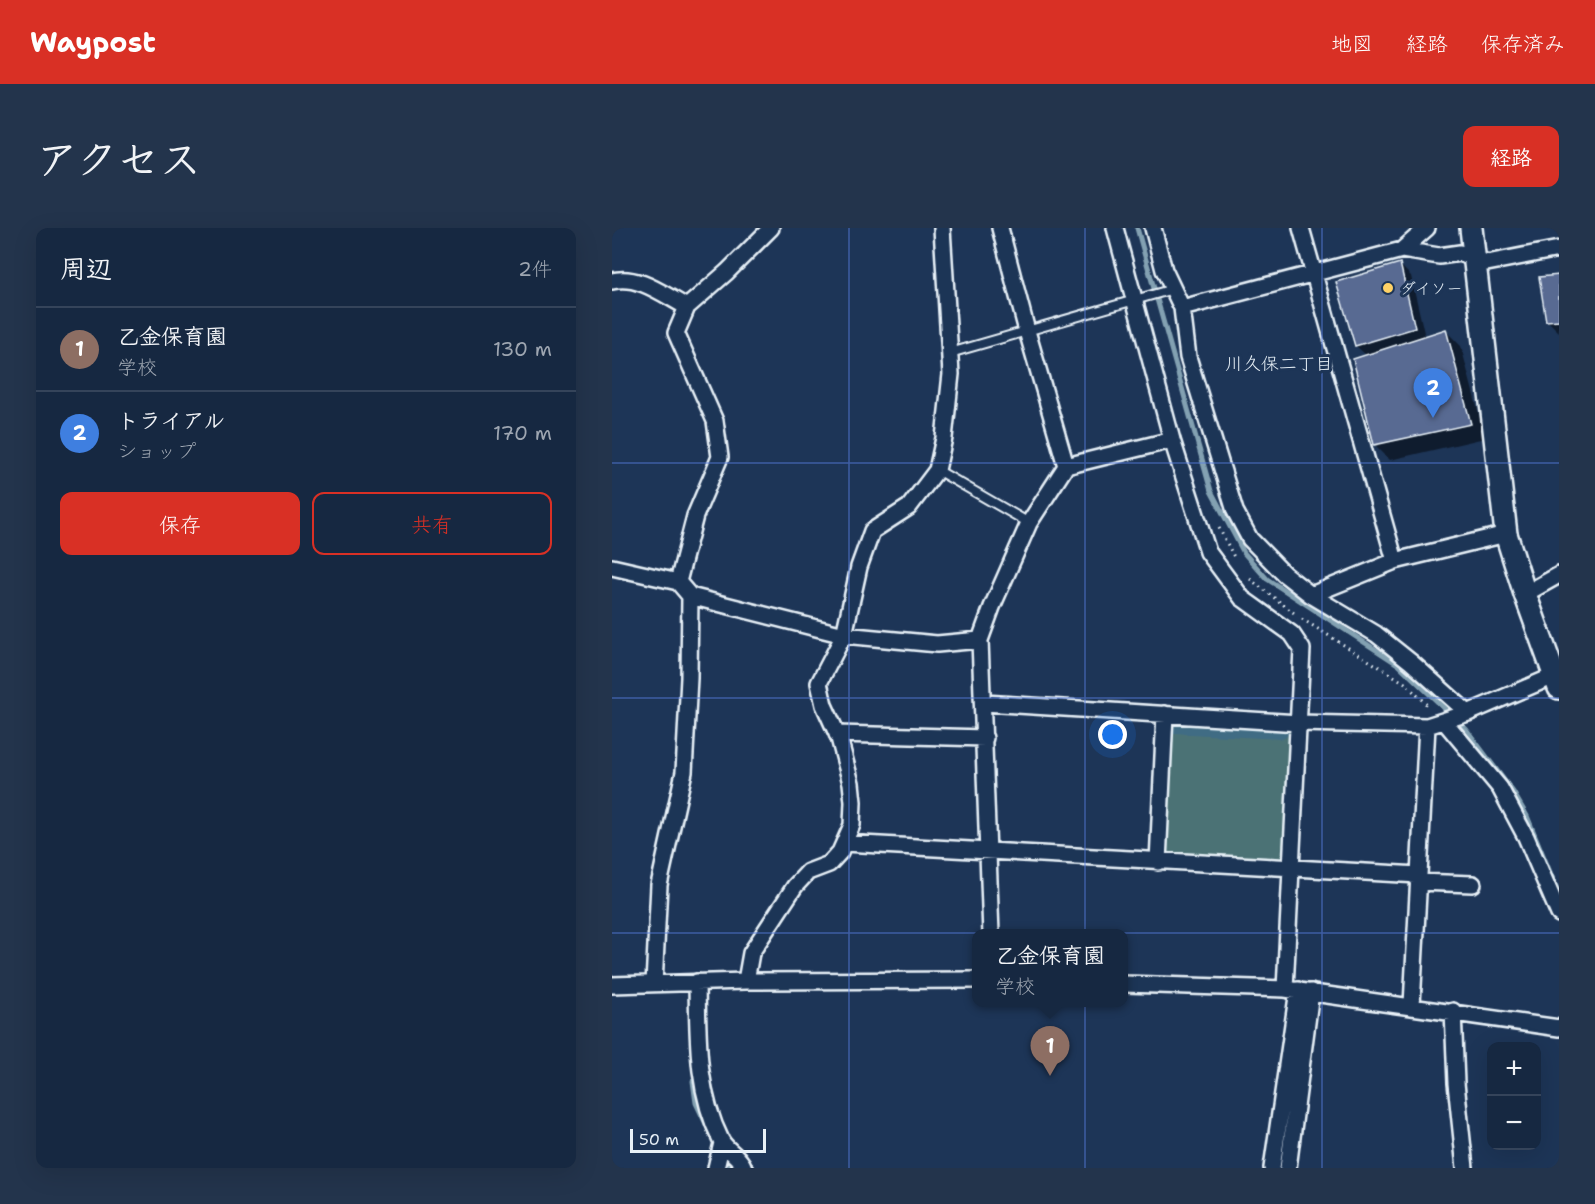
<!DOCTYPE html>
<html lang="ja">
<head>
<meta charset="utf-8">
<style>
  :root { --surface:#162841; --page:#23344c; --text:#f1f3f6; --muted:#9ea6b1; --line:#35445a; --accent:#d93025 }
  body { margin:0; font-family:"Shantell Sans","Klee One",sans-serif; background:var(--page); color:var(--text) }
  .controls { position:absolute; right:18px; bottom:18px; display:grid; overflow:hidden; border-radius:12px; box-shadow:0 6px 24px #0002 }
  .controls button { width:54px; height:54px; display:grid; place-items:center; padding:0; border:0; border-bottom:2px solid var(--line); background:var(--surface); color:var(--text); font:30px sans-serif }
  .scale { position:absolute; left:18px; bottom:15px; width:136px; box-sizing:border-box; padding-left:6px; border:3px solid #e8f1f8; border-top:0; font-size:16px; line-height:21px; white-space:nowrap; color:#e8f1f8; -webkit-text-stroke:4px #1d3557; paint-order:stroke }
  .you { position:absolute; left:501px; top:507px; width:21px; height:21px; margin:-15px; border:4px solid #fff; border-radius:50%; background:#1a73e8; box-shadow:0 0 0 9px #1a73e833 }
  .badge { display:grid; place-items:center; width:39px; height:39px; border-radius:50%; background:var(--accent); color:#fff; font-size:20px; font-weight:700 }
  .pin { position:absolute; translate:-50% -50px; filter:drop-shadow(0 2px 3px #0008) }
  .pin::after { content:''; position:absolute; top:32px; width:21px; height:18px; background:inherit; clip-path:polygon(0 0,100% 0,50% 100%) }
  .popup { position:absolute; left:360px; top:701px; width:156px; height:78px; box-sizing:border-box; display:grid; place-content:center; border-radius:12px; background:var(--surface); filter:drop-shadow(0 2px 4px #0005); font-size:20px; white-space:nowrap; color:var(--muted) }
  .popup b { font-size:22px; color:var(--text) }
  .popup::after { content:''; position:absolute; left:50%; top:100%; margin-left:-12px; border:12px solid transparent; border-top-color:var(--surface) }
  .list { margin:0; padding:0; list-style:none }
  h2 { display:flex; justify-content:space-between; align-items:center; height:78px; margin:0; padding:0 24px; font-size:26px }
  h2 small { font-size:20px; font-weight:400; color:var(--muted) }
  .list li { display:grid; grid-template-columns:39px 1fr auto; gap:18px; align-items:center; box-sizing:border-box; height:84px; padding:0 24px; border-top:2px solid var(--line) }
  .list b { display:block; font-size:22px; white-space:nowrap }
  .list p { margin:0; font-size:20px; white-space:nowrap; color:var(--muted) }
  .list em { font-size:20px; font-style:normal; color:var(--muted) }
  .actions { display:flex; gap:12px; padding:18px 24px }
  .actions a { flex:1; padding:14px 0; border:2px solid var(--accent); border-radius:12px; text-align:center; font-size:21px; color:var(--accent) }
  .actions .main { background:var(--accent); color:#fff }
  .map { position:relative; flex:none; width:947px; height:940px; overflow:hidden; border-radius:12px }
  header { display:flex; align-items:center; gap:36px; box-sizing:border-box; height:84px; padding:0 30px; background:var(--accent); color:#fff }
  header strong { font-size:28px }
  nav { display:flex; gap:33px; margin-inline-start:auto; font-size:21px }
  .intro { display:flex; align-items:center; justify-content:space-between; box-sizing:border-box; height:144px; padding:0 36px }
  h1 { margin:0; font-size:42px }
  .button { padding:15px 27px; border-radius:12px; background:var(--accent); color:#fff; font-size:21px; font-weight:700 }
  main { display:flex; gap:36px; padding:0 36px }
  aside { flex:1; background:var(--surface); border-radius:12px; box-shadow:0 6px 24px #0002 }
  .map>svg:first-child { display:block }
  .green { fill:#4c7275; stroke:#9ab2b6; stroke-width:1.5 }
  .shadow { fill:#0007 }
  .lines { fill:none; stroke-linecap:round; stroke-linejoin:round }
  .stream { stroke:#83a1b2; stroke-width:5 }
  .canal { stroke:#406c84; stroke-width:20 }
  .building { fill:#596a92; stroke:#e8f1f8; stroke-width:1.5 }
  .lane-casing { stroke:#e8f1f8; stroke-width:12 }
  .street-casing { stroke:#e8f1f8; stroke-width:20 }
  .secondary-casing { stroke:#e8f1f8; stroke-width:26 }
  .path { stroke:#e8f1f8; stroke-width:3; stroke-dasharray:1.5 4.5; stroke-linecap:butt }
  .lane { stroke:#1d3557; stroke-width:8 }
  .street { stroke:#1d3557; stroke-width:15 }
  .secondary { stroke:#1d3557; stroke-width:21 }
  .grid { fill:none; stroke:#5a7fe2; stroke-width:1.5; stroke-opacity:0.55 }
  .poi-dot { fill:#ffd166; stroke:#1d3557; stroke-width:2 }
  .labels { text-anchor:middle; dominant-baseline:central; stroke-width:6; stroke-linejoin:round; paint-order:stroke }
  .poi-label { font-size:16px; fill:#e8f1f8; stroke:#1d3557; text-anchor:start }
  .neighbourhood-label { font-size:18px; fill:#e8f1f8; stroke:#1d3557 }
</style>
</head>
<body>
<header>
<strong>Waypost</strong>
<nav><a>地図</a><a>経路</a><a>保存済み</a></nav>
</header>
<div class="intro"><h1>アクセス</h1><a class="button">経路</a></div>
<main>
<aside>
<h2>周辺<small>2件</small></h2>
<ul class="list">
<li><span class="badge" style="background:#8d6e63">1</span><div><b>乙金保育園</b><p>学校</p></div><em>130 m</em></li>
<li><span class="badge" style="background:#3f7fe0">2</span><div><b>トライアル</b><p>ショップ</p></div><em>170 m</em></li>
</ul>
<div class="actions"><a class="main">保存</a><a>共有</a></div>
</aside>
<div class="map">
<svg width="947" height="940" viewBox="0 0 947 940">
  <rect width="100%" height="100%" fill="#1d3557"/>
  <filter id="ink" filterUnits="userSpaceOnUse"><feTurbulence type="fractalNoise" baseFrequency=".0167" numOctaves="2"/><feDisplacementMap in="SourceGraphic" scale="12" xChannelSelector="R" yChannelSelector="G"/><feConvolveMatrix kernelMatrix="1 2 1 2 8 2 1 2 1" color-interpolation-filters="sRGB"/></filter>
  <g filter="url(#ink)">
    <path class="green" d="M553 486 687 495 680 640 546 634Z"/>
    <path class="shadow" d="M788 37 799 48 813 109 834 103 849 118 873 210 778 232 763 217 755 128 744 118Z
      M947 49V104L935 92Z"/>
    <g class="lines">
      <path class="stream" d="M525 0 599 263 632 325 655 351 787 437 854 501 901 564 915 588 947 666
        M0 2 1 0
        M81 853 84 875 102 913
        M110 926 119 940"/>
      <path class="canal" d="M561 495 668 501"/>
    </g>
    <path class="building" d="M788 35 803 100 743 118 724 54Z
      M947 47V92L934 93 927 49Z
      M834 101 859 196 762 217 741 131Z"/>
    <g class="lines">
      <g class="lane-casing">
        <path id="lane" d="M338 125 561 61
          M325 242 417 295"/>
      </g>
      <g class="street-casing">
        <path id="street" d="M503 0 560 212 596 324 630 370 680 406 690 421 673 761
          M541 0 552 42 570 80 576 129 623 283 638 311 672 346 699 367 764 406 799 434 856 485
          M689 0 783 333
          M790 22 815 0
          M0 53C26 46 52 67 75 79
          M570 80 790 22 827 28 848 25 875 35 947 21
          M454 238 560 212
          M0 339 66 354 78 368 232 407 325 416 368 412
          M66 354 83 288 108 229 103 193 64 105 75 79 115 44 159 0
          M913 366 947 347
          M699 367 783 333 894 306
          M372 475 687 495 815 498 856 485 942 448
          M832 493 888 560 914 609 947 686
          M225 506 373 510
          M232 615 807 647
          M546 634 553 486
          M806 654 861 656
          M379 706 368 412 380 379 417 295 454 238 415 103 388 0
          M134 753 139 725 183 658 196 644 217 636 228 624 240 597 241 574 239 555 227 510 212 477 207 455 232 407 247 339 260 303 297 279 325 242 332 210 339 146 330 0
          M85 754C86 808 84 862 109 912 115 923 128 928 132 940
          M42 756 47 657 72 544 77 450 78 368
          M512 756 673 761 947 800
          M0 757 134 753 364 752
          M800 777 815 498
          M841 783 844 855 853 940
          M104 940 110 915
          M660 940 686 762
          M676 940 699 764"/>
      </g>
      <g class="secondary-casing">
        <path id="secondary" d="M859 0 894 306 913 366 947 460"/>
      </g>
      <path class="path" d="M607 300 622 329
        M638 351 682 385
        M690 391 793 455 817 479"/>
      <use href="#lane" class="lane"/>
      <use href="#street" class="street"/>
      <use href="#secondary" class="secondary"/>
    </g>
  </g>
  <path class="grid" d="M237 0V940M473 0V940M710 0V940M0 235H947M0 470H947M0 705H947"/>
  <circle class="poi-dot" cx="776" cy="60" r="6"/>
  <g class="labels">
    <g class="poi-label">
      <text x="788" y="60">ダイソー</text>
    </g>
    <g class="neighbourhood-label">
      <text x="667" y="136">川久保二丁目</text>
    </g>
  </g>
</svg>
<div class="controls">
<button>+</button>
<button>−</button>
</div>
<div class="scale">50 m</div>
<div class="you"></div>
<div class="pin badge" style="left:438px;top:848px;background:#8d6e63">1</div>
<div class="popup"><b>乙金保育園</b>学校</div>
<div class="pin badge" style="left:821px;top:190px;background:#3f7fe0">2</div>
</div>
</main>
</body>
</html>
